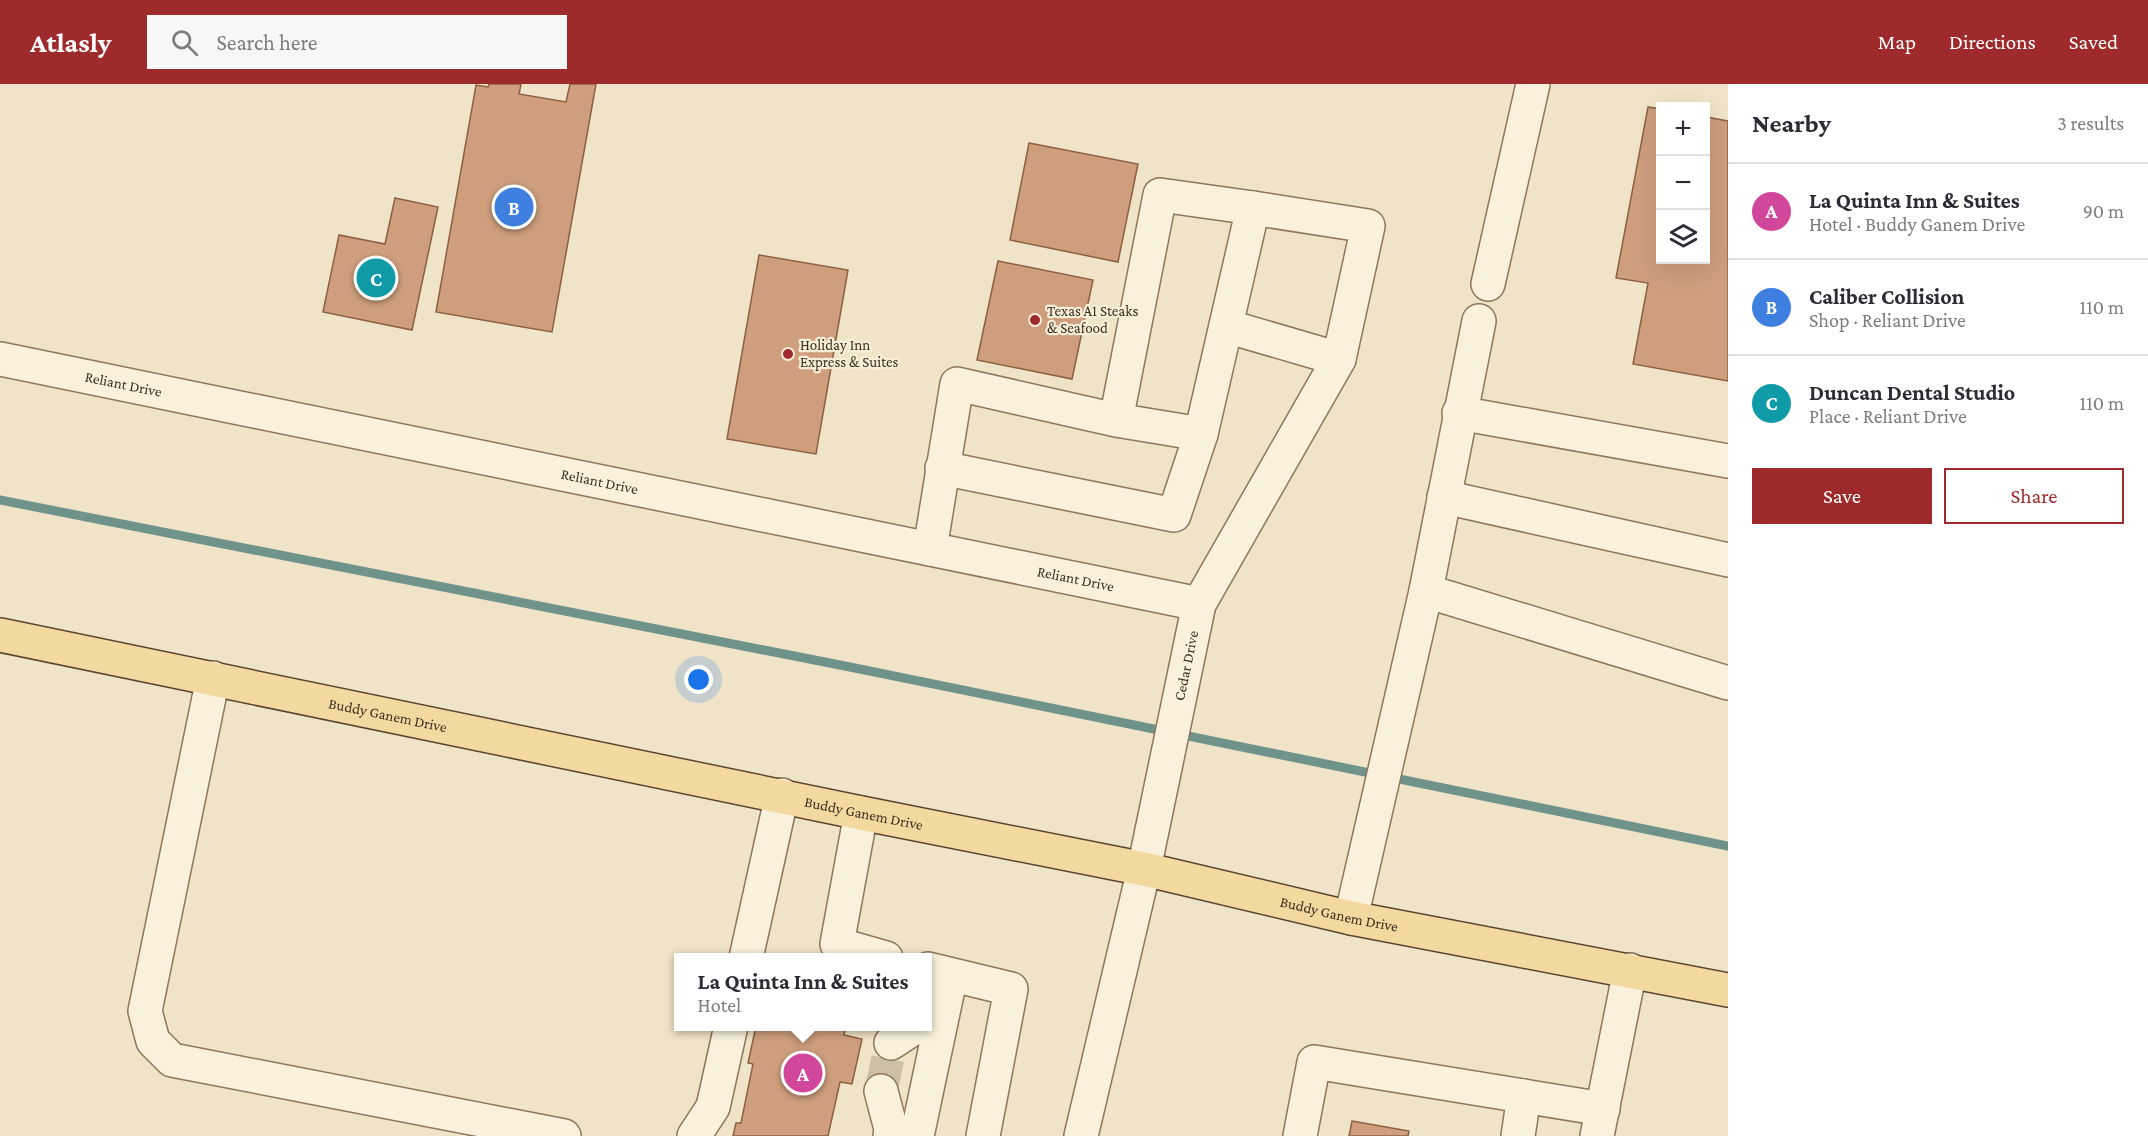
<!DOCTYPE html>
<html lang="en">
<head>
<meta charset="utf-8">
<style>
  :root { --surface:#fff; --page:#f7f7f7; --text:#2b2b33; --muted:#7c7c81; --line:#e1e1e2; --accent:#9e2a2b }
  body { margin:0; font-family:"Crimson Pro",serif; background:var(--page); color:var(--text) }
  .controls { position:absolute; right:18px; top:18px; display:grid; overflow:hidden; border-radius:0px; box-shadow:0 6px 24px #0002 }
  .controls button { width:54px; height:54px; display:grid; place-items:center; padding:0; border:0; border-bottom:2px solid var(--line); background:var(--surface); color:var(--text); font:30px sans-serif }
  .you { position:absolute; left:699px; top:596px; width:21px; height:21px; margin:-15px; border:4px solid #fff; border-radius:50%; background:#1a73e8; box-shadow:0 0 0 9px #1a73e833 }
  .badge { display:grid; place-items:center; width:39px; height:39px; border-radius:50%; background:var(--accent); color:#fff; font-size:20px; font-weight:700 }
  .pin { position:absolute; translate:-50% -50%; border:3px solid #fff; box-shadow:0 2px 6px #0006 }
  .popup { position:absolute; left:674px; top:869px; width:258px; height:78px; box-sizing:border-box; display:grid; place-content:center; border-radius:0px; background:var(--surface); filter:drop-shadow(0 2px 4px #0005); font-size:20px; white-space:nowrap; color:var(--muted) }
  .popup b { font-size:22px; color:var(--text) }
  .popup::after { content:''; position:absolute; left:50%; top:100%; margin-left:-12px; border:12px solid transparent; border-top-color:var(--surface) }
  .list { margin:0; padding:0; list-style:none }
  h2 { display:flex; justify-content:space-between; align-items:center; height:78px; margin:0; padding:0 24px; font-size:26px }
  h2 small { font-size:20px; font-weight:400; color:var(--muted) }
  .list li { display:grid; grid-template-columns:39px 1fr auto; gap:18px; align-items:center; box-sizing:border-box; height:96px; padding:0 24px; border-top:2px solid var(--line) }
  .list b { display:block; font-size:22px; white-space:nowrap }
  .list p { margin:0; font-size:20px; white-space:nowrap; color:var(--muted) }
  .list em { font-size:20px; font-style:normal; color:var(--muted) }
  .actions { display:flex; gap:12px; padding:18px 24px }
  .actions a { flex:1; padding:14px 0; border:2px solid var(--accent); border-radius:0px; text-align:center; font-size:21px; color:var(--accent) }
  .actions .main { background:var(--accent); color:#fff }
  .icon { flex:none; width:33px; height:33px; fill:none; stroke:currentColor; stroke-width:2; stroke-linecap:round; stroke-linejoin:round }
  .map { position:relative; flex:none; width:1728px; height:1052px; overflow:hidden }
  header { display:flex; align-items:center; gap:36px; box-sizing:border-box; height:84px; padding:0 30px; background:var(--accent); color:#fff }
  header strong { font-size:28px }
  nav { display:flex; gap:33px; margin-inline-start:auto; font-size:21px }
  .search { width:420px; height:54px; background:var(--page); display:flex; align-items:center; gap:15px; box-sizing:border-box; padding:0 21px; border-radius:0px; color:var(--muted); font-size:22px }
  main { display:flex }
  aside { flex:1; background:var(--surface) }
  .map>svg:first-child { display:block }
  .lines { fill:none; stroke-linecap:round; stroke-linejoin:round }
  .stream { stroke:#6f938a; stroke-width:9 }
  .building { fill:#cf9f7d; stroke:#8d5f41; stroke-width:1.5 }
  .minor-tunnel { stroke:#ccc0a6; stroke-width:33; stroke-dasharray:33 16; stroke-linecap:butt }
  .minor-casing { stroke:#8d765c; stroke-width:36 }
  .major-casing { stroke:#5b4430; stroke-width:36 }
  .minor { stroke:#faf1dc; stroke-width:33 }
  .major { stroke:#f3d9a0; stroke-width:33 }
  .poi-dot { fill:#9e2a2b; stroke:#f7eed8; stroke-width:2 }
  .labels { text-anchor:middle; dominant-baseline:central; stroke-width:4.5; stroke-linejoin:round; paint-order:stroke }
  .poi-label { font-size:15px; fill:#3d2e20; stroke:#f7eed8; text-anchor:start }
  .street-label { font-size:15px; fill:#3d2e20; stroke:#f7eed8 }
</style>
</head>
<body>
<header>
<strong>Atlasly</strong>
<div class="search"><svg class="icon" aria-label="search" viewBox="0 0 24 24"><circle cx="10" cy="10" r="6"/><path d="M15 15l6 6"/></svg>Search here</div>
<nav><a>Map</a><a>Directions</a><a>Saved</a></nav>
</header>
<main>
<div class="map">
<svg width="1728" height="1052" viewBox="0 0 1728 1052">
  <rect width="100%" height="100%" fill="#f0e4c8"/>
  <g class="lines">
    <path class="stream" d="M0 416 850 583 1728 762"/>
  </g>
  <path class="building" d="M489 0H521L519 10 566 18 570 0H596L552 248 436 228 476 1 488 3Z
    M1648 23 1660 25V176H1706V33L1728 37V297L1633 280 1648 199 1616 194Z
    M1029 59 1138 80 1118 178 1010 156Z
    M395 114 438 123 412 246 323 228 339 151 385 160Z
    M759 171 848 186 816 370 727 355Z
    M998 177 1093 196 1072 295 977 276Z
    M756 942H846L844 951 862 955 852 1000 840 998 828 1052H733L736 1039H741L753 980 748 979Z
    M1352 1037 1409 1047 1408 1052H1349Z"/>
  <g class="lines">
    <path class="minor-tunnel" d="M881 1007 891 959"/>
    <g class="minor-casing">
      <g id="minor">
        <path d="M1488 200 1533 0"/>
        <path d="M1479 237 1426 507 1728 599"/>
        <path d="M1226 242 1339 275"/>
        <path id="s1" d="M0 275 1199 520"/>
        <path d="M1459 329 1728 377"/>
        <path d="M942 384 1174 431 1201 350"/>
        <path d="M1444 413 1728 476"/>
        <path d="M930 465 957 300 1116 336 1201 350 1253 124 1160 111 1116 336"/>
        <path d="M213 594 145 927 153 957 172 976 564 1052"/>
        <path d="M861 729 837 860 886 874"/>
        <path d="M1351 834 1426 507"/>
        <path d="M746 874 782 711"/>
        <path d="M928 885 1011 905 983 1052"/>
        <path d="M891 959 917 942"/>
        <path d="M881 1007 891 1045 890 1052"/>
        <path d="M694 1052 713 1023 731 942"/>
        <path d="M917 1052 951 891"/>
        <path id="s2" d="M1081 1052 1144 785 1199 520 1339 275 1368 142 1253 124"/>
        <path d="M1300 1052 1314 978 1603 1025"/>
        <path d="M1518 1052 1524 1012"/>
        <path d="M1597 1052 1630 886"/>
      </g>
    </g>
    <g class="major-casing">
      <g id="major">
        <path id="s3" d="M0 551 861 729 1144 785 1351 834 1728 906"/>
      </g>
    </g>
    <use href="#minor" class="minor"/>
    <use href="#major" class="major"/>
  </g>
  <g class="poi-dot">
    <circle cx="1035" cy="236" r="6"/>
    <circle cx="788" cy="270" r="6"/>
  </g>
  <g class="labels">
    <g class="poi-label">
      <text x="1047" y="227">Texas A1 Steaks<tspan x="1047" dy="17">&amp; Seafood</tspan></text>
      <text x="800" y="261">Holiday Inn<tspan x="800" dy="17">Express &amp; Suites</tspan></text>
    </g>
    <g class="street-label">
      <text stroke="none"><textPath href="#s1" startOffset="126">Reliant Drive</textPath></text>
      <text stroke="none"><textPath href="#s1" startOffset="612">Reliant Drive</textPath></text>
      <text stroke="none"><textPath href="#s1" startOffset="1098">Reliant Drive</textPath></text>
      <text stroke="none"><textPath href="#s2" startOffset="482">Cedar Drive</textPath></text>
      <text stroke="none"><textPath href="#s3" startOffset="396">Buddy Ganem Drive</textPath></text>
      <text stroke="none"><textPath href="#s3" startOffset="882">Buddy Ganem Drive</textPath></text>
      <text stroke="none"><textPath href="#s3" startOffset="1368">Buddy Ganem Drive</textPath></text>
    </g>
  </g>
</svg>
<div class="controls">
<button>+</button>
<button>−</button>
<button><svg class="icon" aria-label="layers" viewBox="0 0 24 24"><path d="M12 4l9 5-9 5-9-5zM3 14l9 5 9-5"/></svg></button>
</div>
<div class="you"></div>
<div class="pin badge" style="left:803px;top:989px;background:#d1479c">A</div>
<div class="popup"><b>La Quinta Inn &amp; Suites</b>Hotel</div>
<div class="pin badge" style="left:514px;top:123px;background:#3f7fe0">B</div>
<div class="pin badge" style="left:376px;top:194px;background:#0f9aa8">C</div>
</div>
<aside>
<h2>Nearby<small>3 results</small></h2>
<ul class="list">
<li><span class="badge" style="background:#d1479c">A</span><div><b>La Quinta Inn &amp; Suites</b><p>Hotel · Buddy Ganem Drive</p></div><em>90 m</em></li>
<li><span class="badge" style="background:#3f7fe0">B</span><div><b>Caliber Collision</b><p>Shop · Reliant Drive</p></div><em>110 m</em></li>
<li><span class="badge" style="background:#0f9aa8">C</span><div><b>Duncan Dental Studio</b><p>Place · Reliant Drive</p></div><em>110 m</em></li>
</ul>
<div class="actions"><a class="main">Save</a><a>Share</a></div>
</aside>
</main>
</body>
</html>
